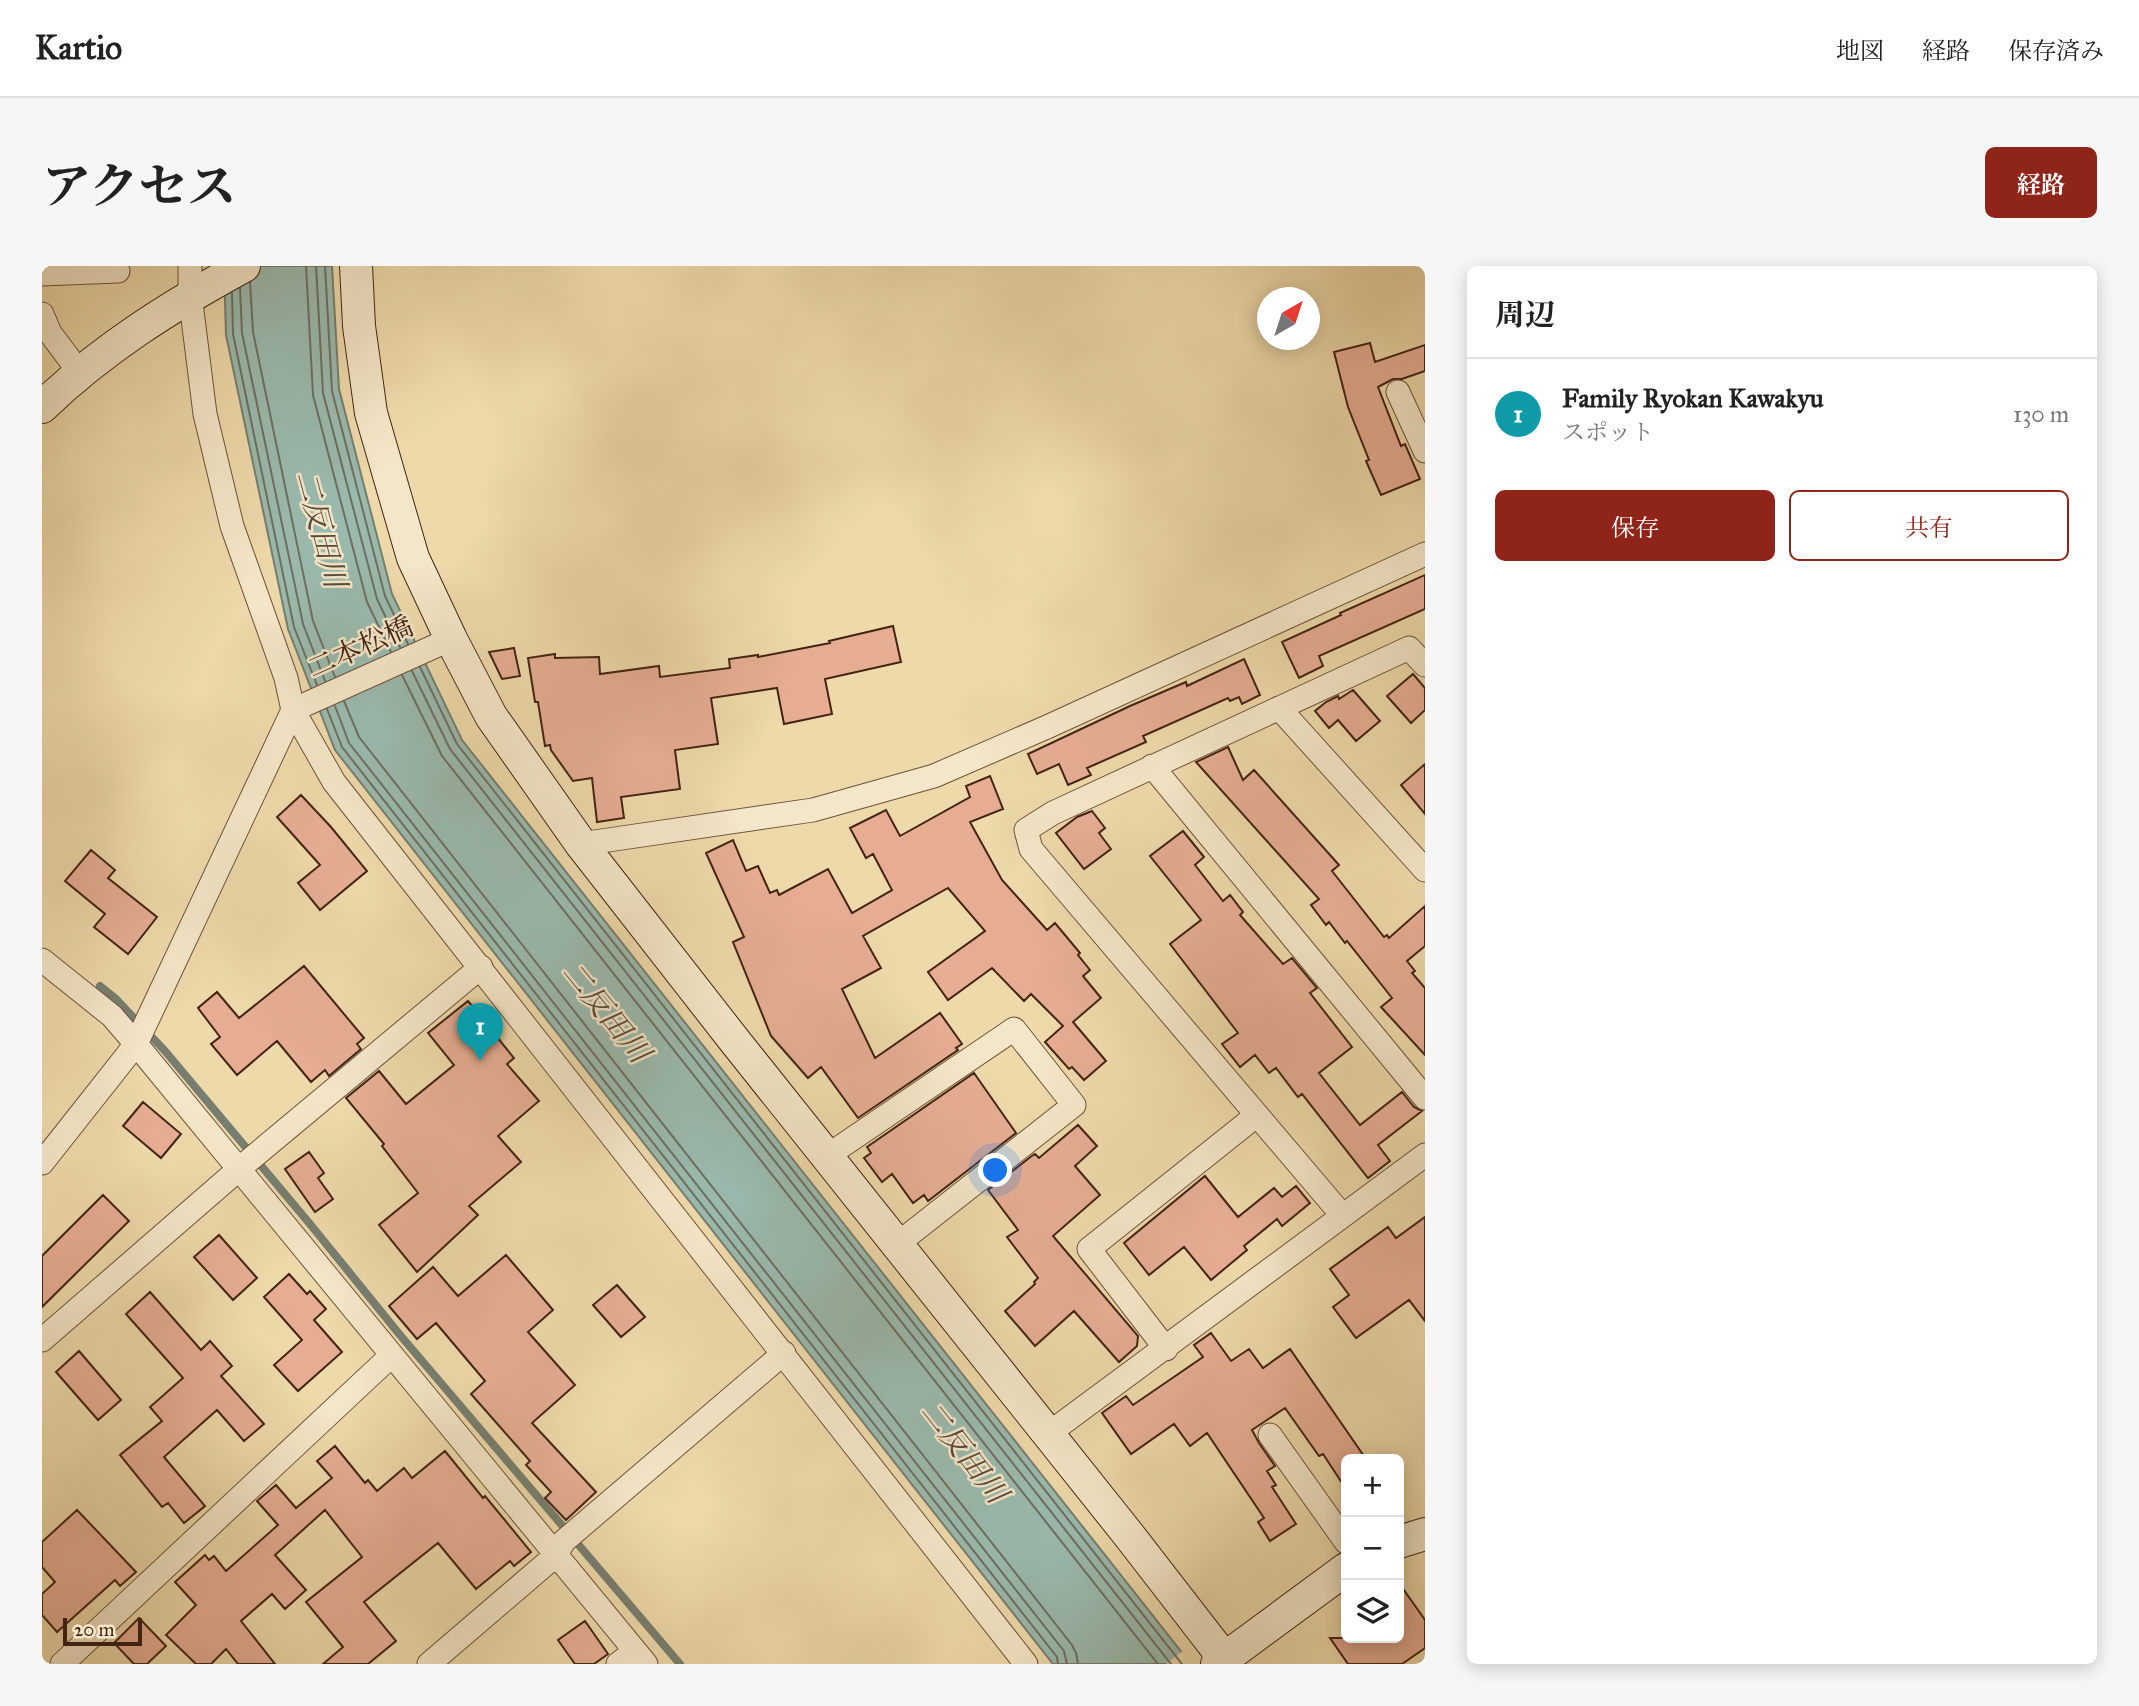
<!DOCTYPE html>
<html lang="ja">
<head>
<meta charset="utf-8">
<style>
  :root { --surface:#fff; --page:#f6f6f6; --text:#222; --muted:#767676; --line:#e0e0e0; --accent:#8f2418 }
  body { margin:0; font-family:"IM FELL Great Primer","Noto Serif JP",serif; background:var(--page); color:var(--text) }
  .controls { position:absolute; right:21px; bottom:21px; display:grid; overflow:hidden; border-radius:10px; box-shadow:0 4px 18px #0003 }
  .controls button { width:63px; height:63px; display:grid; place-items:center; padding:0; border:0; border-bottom:2px solid var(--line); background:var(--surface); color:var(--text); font:35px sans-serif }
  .compass { position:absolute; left:1215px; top:21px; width:63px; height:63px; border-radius:50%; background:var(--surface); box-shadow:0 4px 18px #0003; rotate:39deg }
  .scale { position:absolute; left:21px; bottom:18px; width:79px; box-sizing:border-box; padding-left:7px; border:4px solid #432413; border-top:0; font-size:19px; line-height:24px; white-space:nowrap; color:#432413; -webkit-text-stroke:5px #f4e6c8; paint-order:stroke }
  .you { position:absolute; left:954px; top:905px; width:24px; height:24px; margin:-18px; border:5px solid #fff; border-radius:50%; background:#1a73e8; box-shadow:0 0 0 10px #1a73e833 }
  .badge { display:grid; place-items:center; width:46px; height:46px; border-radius:50%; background:var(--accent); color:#fff; font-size:23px; font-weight:700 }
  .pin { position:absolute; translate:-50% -58px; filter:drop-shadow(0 2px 4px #0008) }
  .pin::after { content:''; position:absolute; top:37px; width:24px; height:21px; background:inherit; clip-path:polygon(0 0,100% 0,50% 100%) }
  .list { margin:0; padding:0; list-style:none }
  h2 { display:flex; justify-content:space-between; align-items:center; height:91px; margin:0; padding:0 28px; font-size:30px }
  h2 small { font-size:23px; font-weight:400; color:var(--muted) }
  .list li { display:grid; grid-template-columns:46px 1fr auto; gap:21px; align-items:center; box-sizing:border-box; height:112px; padding:0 28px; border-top:2px solid var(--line) }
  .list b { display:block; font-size:26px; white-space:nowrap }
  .list p { margin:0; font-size:23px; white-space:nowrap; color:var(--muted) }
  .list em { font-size:23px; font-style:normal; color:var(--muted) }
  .actions { display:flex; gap:14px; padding:21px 28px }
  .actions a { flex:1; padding:16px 0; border:2px solid var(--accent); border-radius:10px; text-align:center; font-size:24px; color:var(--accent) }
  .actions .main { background:var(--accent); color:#fff }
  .icon { flex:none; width:38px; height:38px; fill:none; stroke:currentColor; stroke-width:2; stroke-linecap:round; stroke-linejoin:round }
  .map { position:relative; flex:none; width:1383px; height:1398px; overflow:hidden; border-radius:10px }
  header { display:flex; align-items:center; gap:42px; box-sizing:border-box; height:98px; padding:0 35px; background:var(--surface); border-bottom:2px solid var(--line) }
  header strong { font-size:33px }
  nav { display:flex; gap:38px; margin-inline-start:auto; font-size:24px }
  .intro { display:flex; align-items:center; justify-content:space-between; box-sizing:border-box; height:168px; padding:0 42px }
  h1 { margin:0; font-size:49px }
  .button { padding:18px 32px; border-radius:10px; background:var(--accent); color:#fff; font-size:24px; font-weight:700 }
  main { display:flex; gap:42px; padding:0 42px }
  aside { flex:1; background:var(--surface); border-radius:10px; box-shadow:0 4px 18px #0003 }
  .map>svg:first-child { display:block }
  .water { fill:#9abaae; stroke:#777e70; stroke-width:2 }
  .pier { fill:#eed9aa }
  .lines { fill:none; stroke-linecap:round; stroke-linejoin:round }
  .shore { stroke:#6e6f60; stroke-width:2 }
  .stream { stroke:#777e70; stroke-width:8 }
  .building { fill:#e6ad93; stroke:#432413; stroke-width:2 }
  .street-casing { stroke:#6e5139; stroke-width:25 }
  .secondary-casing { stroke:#432413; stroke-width:34 }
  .street { stroke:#f4e6c8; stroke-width:23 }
  .secondary { stroke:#f4e6c8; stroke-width:32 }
  .labels { text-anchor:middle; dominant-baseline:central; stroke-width:5; stroke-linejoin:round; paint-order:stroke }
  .street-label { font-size:28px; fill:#432413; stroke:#f4e6c8 }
  .water-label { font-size:30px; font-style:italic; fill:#594a3a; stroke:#f4e6c8 }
</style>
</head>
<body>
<header>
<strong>Kartio</strong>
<nav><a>地図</a><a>経路</a><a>保存済み</a></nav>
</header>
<div class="intro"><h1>アクセス</h1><a class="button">経路</a></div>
<main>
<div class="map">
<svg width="1383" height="1398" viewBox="0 0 1383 1398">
  <rect width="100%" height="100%" fill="#eed9aa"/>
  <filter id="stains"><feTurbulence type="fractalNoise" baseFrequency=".00286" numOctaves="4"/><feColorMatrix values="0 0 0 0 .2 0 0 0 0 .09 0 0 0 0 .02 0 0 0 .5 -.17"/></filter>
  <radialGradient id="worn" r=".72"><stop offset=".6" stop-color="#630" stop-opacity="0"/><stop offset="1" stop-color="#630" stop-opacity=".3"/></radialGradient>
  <path class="water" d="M182 0H290L297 123 350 328 420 474 1149 1398H1011L293 484 246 363 184 69Z"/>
  <path class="pier" d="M1142 1384 1153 1398H1124Z"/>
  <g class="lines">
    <path class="shore" d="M264 0 271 129 325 336 349 386
      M274 0 281 127 335 333 358 381
      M283 0 290 125 343 330 366 378
      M208 16 211 66 271 355 293 411
      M198 22 200 67 261 358 283 415
      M190 27 191 68 252 361 275 419
      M378 401 415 478 1140 1398
      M370 405 408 483 1129 1398
      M360 409 400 490 1116 1398
      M302 435 317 471 1030 1379 1034 1387 1036 1398
      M293 440 307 477 1022 1385 1025 1398
      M285 443 300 481 1015 1391 1016 1398"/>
    <path class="stream" d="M58 720 73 732 123 785 268 958 358 1069 638 1398"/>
  </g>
  <path class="building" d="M1328 77 1333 96 1383 79V105L1360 113H1351L1336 121 1359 180 1363 178 1378 213 1339 229 1324 195 1327 194 1306 141 1292 86Z
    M1383 309V343L1277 390 1281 400 1257 412 1240 376 1299 349 1298 347Z
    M851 360 859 396 783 413 790 448 742 458 735 422 669 432 676 478 633 484 638 523 579 531 582 552 555 556 550 512 531 515 509 484 508 479 503 480 496 436H493L486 392 513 388V392L557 391 558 408 617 400 618 411 688 402 687 393 716 389V391L788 377 787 375Z
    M472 382 478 410 460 413 447 386Z
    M1202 393 1218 429 1200 438 1197 431 1188 435 1186 432 1101 470 1104 476 1045 502 1049 509 1026 519 1017 498 995 508 986 488 1088 440 1144 416 1145 420Z
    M1371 408 1383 422V444L1369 457 1345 430Z
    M1311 424 1338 455 1314 475 1296 454 1287 462 1273 445 1284 436 1296 430 1297 433Z
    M1186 481 1201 514 1212 504 1297 599 1290 605 1342 671 1345 669 1347 672 1383 640V680L1365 695 1373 705 1370 707 1383 722V789L1339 741 1350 732 1305 675 1303 677 1287 656 1284 659 1269 639 1277 633 1154 496Z
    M1383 498V548L1359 519Z
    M948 510 961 543 928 556 960 614 1005 664 1013 657 1038 687 1036 689 1048 704 1041 710 1059 732 1031 756 1064 795 1042 814 1030 801 1027 803 1003 776 1021 760 989 728 982 735 950 702 906 734 886 706 943 665 906 622 821 670 839 702 800 723 833 792 898 747 920 778 914 782 916 784 816 852 779 801 766 812 729 770 691 676 702 671 664 587 691 574 704 605 716 600 728 627 735 624 737 629 786 603 810 647 850 624 831 588 824 592 808 562 844 544 858 570 928 531 924 520Z
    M259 529 289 561 325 605 278 644 256 617 278 599 235 551Z
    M1050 545 1063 562 1057 567 1069 583 1042 603 1014 567 1035 551Z
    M1141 565 1162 591 1153 599 1181 635 1188 629 1201 646 1198 649 1241 698 1250 692 1275 722 1268 727 1310 781 1277 807 1318 859 1360 826 1372 841 1380 845 1336 879 1348 895 1326 912 1260 828 1256 831 1234 802 1227 807 1213 789 1198 801 1180 778 1196 767 1128 678 1159 654 1108 590Z
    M49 584 73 604 66 612 115 651 86 688 52 661 63 648 23 615Z
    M262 700 322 772 315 778 319 783 287 810 283 804 269 816 235 775 195 809 169 778 178 771 156 742 175 726 197 752Z
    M426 735 472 792 465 798 497 835 456 870 479 896 427 940 436 949 375 1006 337 959 376 927 340 880 342 878 304 832 337 805 364 838 412 799 386 767Z
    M932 807 974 867 886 935 882 929 871 937 850 908 840 916 822 892 829 887 825 881Z
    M101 836 139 868 119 892 81 860Z
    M1036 859 1055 880 1033 900 1058 929 1011 970 1096 1070 1095 1080 1077 1096 1032 1045 993 1080 963 1045 993 1018 992 1016 996 1012 965 971 976 964 946 924 991 889 993 888 997 892Z
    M267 886 282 907 276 912 291 933 273 946 243 903Z
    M1163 910 1196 951 1232 922 1240 931 1254 920 1268 937 1240 960 1235 953 1202 980 1205 984 1169 1014 1142 981 1107 1009 1082 977Z
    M61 929 87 955 0 1041V990Z
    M1383 951V1055L1367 1034 1314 1072 1291 1041 1307 1029 1288 1003 1346 961 1354 972Z
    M177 969 215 1012 191 1034 152 991Z
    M464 989 511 1044 486 1066 533 1119 490 1157 554 1226 524 1254 503 1232 509 1226 484 1199 488 1195 429 1128 443 1115 394 1057 375 1073 347 1040 391 1001 416 1030Z
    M247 1008 265 1028 268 1025 284 1043 272 1054 300 1086 256 1125 232 1099 260 1074 222 1031Z
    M575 1019 603 1051 579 1071 551 1039Z
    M108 1026 159 1084 168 1075 190 1100 179 1110 222 1158 202 1175 175 1144 122 1191 163 1240 142 1257 126 1237 120 1241 78 1189 120 1155 108 1141 141 1112 84 1048Z
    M1169 1067 1189 1095 1207 1083 1221 1102 1248 1083 1324 1193H1304V1223L1281 1188 1277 1190 1243 1142 1210 1164 1217 1177 1233 1200 1225 1205 1234 1219 1230 1221 1254 1258 1228 1275 1216 1256 1222 1252 1165 1167 1148 1180 1132 1158 1089 1188 1060 1147 1084 1130 1091 1139 1161 1091 1152 1079Z
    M37 1085 79 1134 56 1154 14 1106Z
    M293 1180 323 1217 326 1214 335 1225 362 1202 370 1212 403 1185 441 1232 443 1230 489 1286 472 1300 468 1295 434 1323 396 1277 322 1336 354 1375 326 1398H281L301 1381 264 1336 320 1291 283 1244 233 1289 264 1324 243 1343 230 1328 199 1355 233 1398H196L184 1383 169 1398H154L124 1369 154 1339 133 1316 163 1289 167 1294 172 1290 184 1305 236 1259 215 1235 234 1219 254 1242 290 1212 275 1195Z
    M35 1244 94 1306 78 1320 73 1314 15 1366 0 1349V1328L13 1316 0 1301V1276Z
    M1357 1317 1383 1354V1382L1360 1398H1306L1288 1372H1357Z
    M97 1352 124 1380 105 1398H92L72 1377Z
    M543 1355 566 1388 552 1398H533L516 1374Z"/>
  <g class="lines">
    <g class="street-casing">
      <path id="street" d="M148 0V29L163 148 190 260 244 412 251 444 292 516 984 1398
        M0 8 76 5
        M0 48 8 67 38 107
        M1356 126 1383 185
        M1237 442 1383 604
        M251 444 409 373
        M1110 500 1383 832
        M539 578 771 544 892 510 1005 461 1383 288
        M0 694 70 750 94 778 604 1398
        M785 890 972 763 1032 839 854 979
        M0 897 94 778 251 444
        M1300 949 989 583 984 564 1011 547 1367 382 1383 399
        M0 1074 204 897 439 701
        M1124 1083 1047 983 1215 849
        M1006 1168 1383 889
        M1228 1169 1304 1276
        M20 1398 350 1089
        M387 1398 513 1290 522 1275 742 1087
        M576 1398 593 1385"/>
    </g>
    <g class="secondary-casing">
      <path id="secondary" d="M314 0 317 60 329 147 371 292 409 373 449 450 539 578 692 774 1086 1268 1182 1392
        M0 141C60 83 129 40 202 0
        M1357 1276 1383 1268
        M1175 1398 1304 1303"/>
    </g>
    <use href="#street" class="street"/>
    <use href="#secondary" class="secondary"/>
  </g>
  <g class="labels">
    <g class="street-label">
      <text transform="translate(318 381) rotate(-24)">二本松橋</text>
    </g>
    <g class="water-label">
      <text transform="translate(279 263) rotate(75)">二反田川</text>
      <text transform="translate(564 746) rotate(51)">二反田川</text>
      <text transform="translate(922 1186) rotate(52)">二反田川</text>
    </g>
  </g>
  <rect width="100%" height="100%" filter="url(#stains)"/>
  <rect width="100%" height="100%" fill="url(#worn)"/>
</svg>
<div class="controls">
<button>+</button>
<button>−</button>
<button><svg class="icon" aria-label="layers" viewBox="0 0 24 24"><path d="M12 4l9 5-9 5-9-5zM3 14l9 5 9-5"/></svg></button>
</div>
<svg class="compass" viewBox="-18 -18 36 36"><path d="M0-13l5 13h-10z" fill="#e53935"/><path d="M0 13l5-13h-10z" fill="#767676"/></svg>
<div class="scale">20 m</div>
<div class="you"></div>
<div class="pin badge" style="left:438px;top:795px;background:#0f9aa8">1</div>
</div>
<aside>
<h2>周辺<small></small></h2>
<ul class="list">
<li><span class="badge" style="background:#0f9aa8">1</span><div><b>Family Ryokan Kawakyu</b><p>スポット</p></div><em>130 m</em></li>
</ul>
<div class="actions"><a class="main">保存</a><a>共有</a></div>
</aside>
</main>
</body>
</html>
